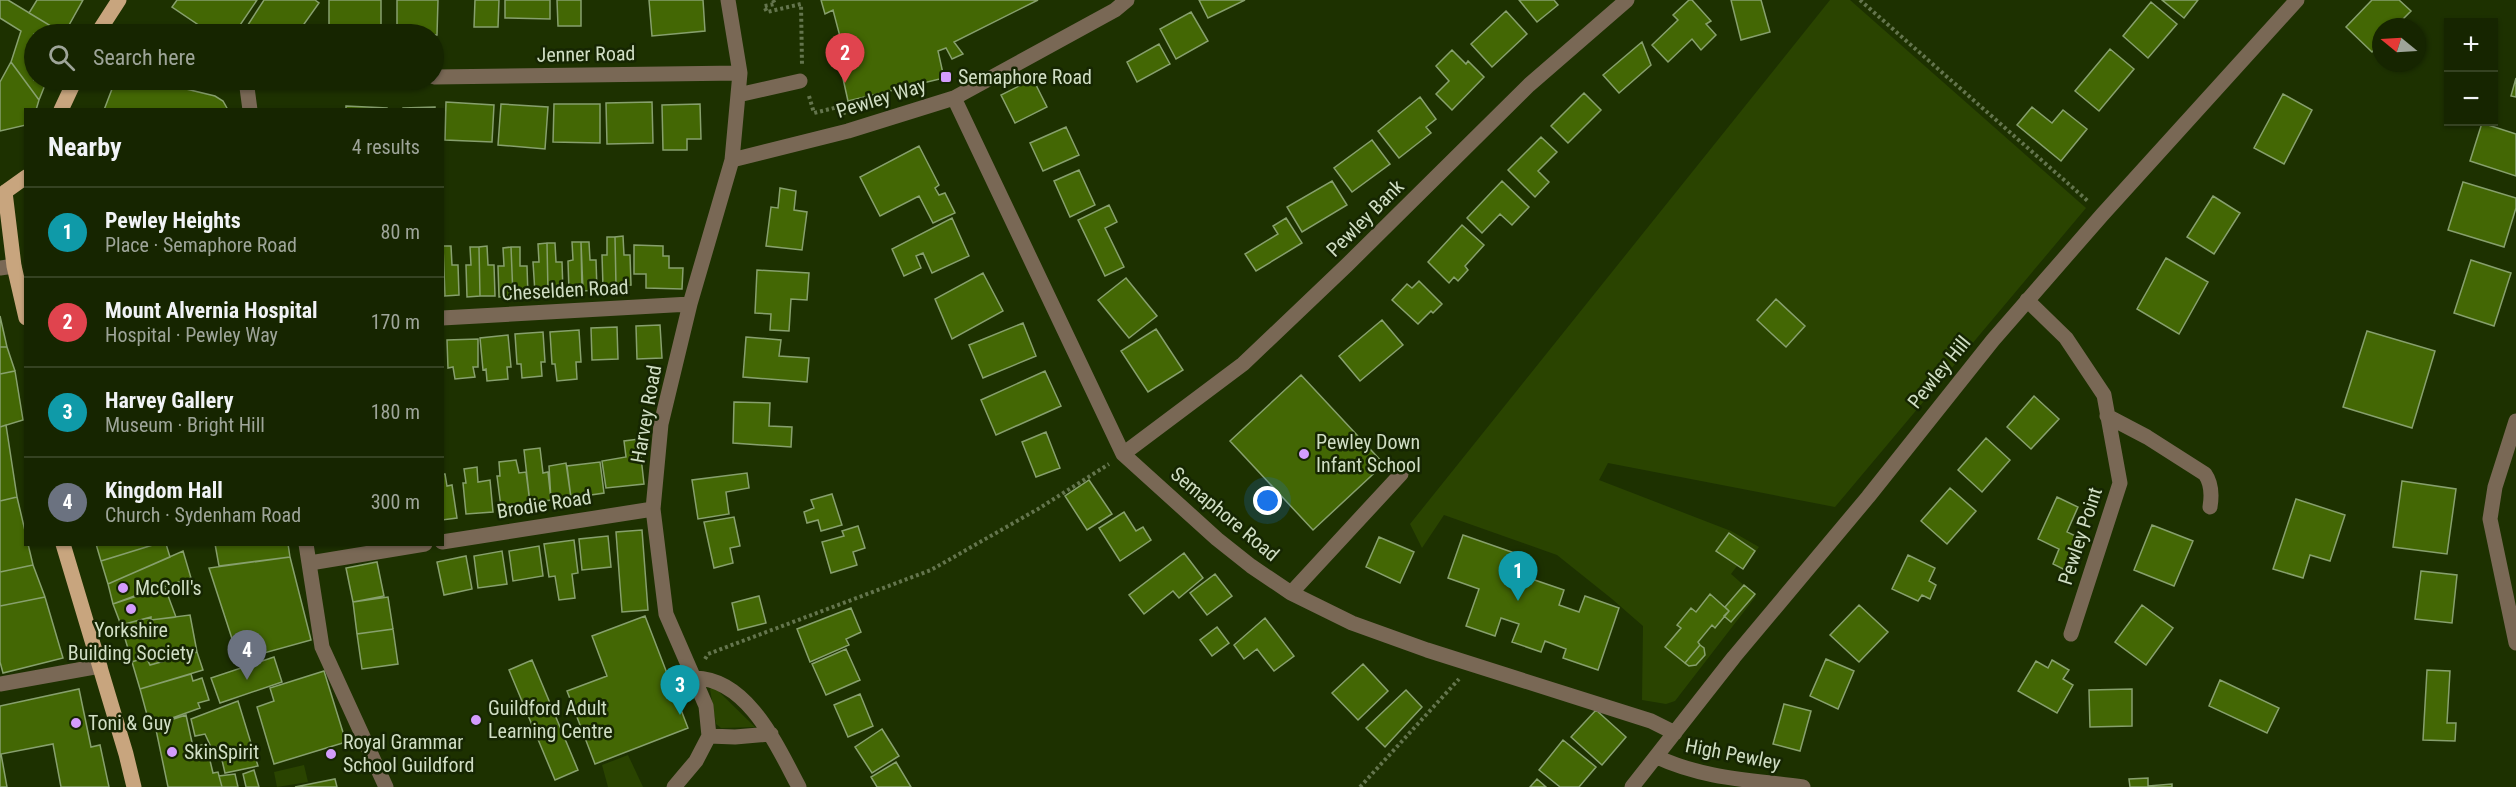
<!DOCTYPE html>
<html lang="en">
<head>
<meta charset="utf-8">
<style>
  :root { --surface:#162500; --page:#1f2d0a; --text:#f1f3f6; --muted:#9ea599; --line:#354222; --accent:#b45309 }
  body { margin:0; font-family:"Roboto Condensed",sans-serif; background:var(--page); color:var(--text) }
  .controls { position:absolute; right:18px; top:18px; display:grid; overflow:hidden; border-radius:0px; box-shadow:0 2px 4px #0004 }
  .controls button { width:54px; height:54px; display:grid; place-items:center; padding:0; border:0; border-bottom:2px solid var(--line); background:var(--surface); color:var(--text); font:30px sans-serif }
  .compass { position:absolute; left:2372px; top:18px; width:54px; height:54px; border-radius:50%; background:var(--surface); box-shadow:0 2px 4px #0004; rotate:288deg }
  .you { position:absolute; left:1268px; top:501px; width:21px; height:21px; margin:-15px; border:4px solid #fff; border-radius:50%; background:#1a73e8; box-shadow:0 0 0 9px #1a73e833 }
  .badge { display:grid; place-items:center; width:39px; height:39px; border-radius:50%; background:var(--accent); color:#fff; font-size:20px; font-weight:700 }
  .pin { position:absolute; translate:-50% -50px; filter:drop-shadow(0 2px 3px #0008) }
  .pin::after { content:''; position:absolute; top:32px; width:21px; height:18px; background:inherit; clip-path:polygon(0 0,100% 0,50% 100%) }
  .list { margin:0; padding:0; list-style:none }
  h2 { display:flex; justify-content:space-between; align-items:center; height:78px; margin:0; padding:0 24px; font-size:26px }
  h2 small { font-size:20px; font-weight:400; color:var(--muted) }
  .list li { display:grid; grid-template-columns:39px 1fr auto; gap:18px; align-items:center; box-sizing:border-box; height:90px; padding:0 24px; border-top:2px solid var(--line) }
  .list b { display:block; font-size:22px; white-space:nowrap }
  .list p { margin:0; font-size:20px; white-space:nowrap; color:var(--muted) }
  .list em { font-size:20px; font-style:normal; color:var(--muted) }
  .icon { flex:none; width:33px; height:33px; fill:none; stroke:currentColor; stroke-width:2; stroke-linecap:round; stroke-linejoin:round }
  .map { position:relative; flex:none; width:2516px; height:787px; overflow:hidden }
  .search { position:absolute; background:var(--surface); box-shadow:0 2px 4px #0004; left:24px; top:24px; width:420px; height:66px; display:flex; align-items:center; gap:15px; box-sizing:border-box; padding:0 21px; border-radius:33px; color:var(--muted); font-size:22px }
  .panel { position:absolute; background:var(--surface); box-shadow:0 2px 4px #0004; left:24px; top:108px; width:420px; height:438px; border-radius:0px }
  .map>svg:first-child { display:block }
  .green { fill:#2a4400 }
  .building { fill:#436704; stroke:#87a06d; stroke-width:1.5 }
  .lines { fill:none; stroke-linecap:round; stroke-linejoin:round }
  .path { stroke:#64754d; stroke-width:4; stroke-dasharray:3 3; stroke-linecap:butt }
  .minor { stroke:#796855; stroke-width:15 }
  .major { stroke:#c8a57e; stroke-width:15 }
  .poi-dot { fill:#d39cfc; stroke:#162602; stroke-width:2 }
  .labels { text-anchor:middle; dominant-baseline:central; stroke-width:5; stroke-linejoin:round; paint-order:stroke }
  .street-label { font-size:20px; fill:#d0dec4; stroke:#162602 }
  .poi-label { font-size:20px; fill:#d0dec4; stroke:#162602; text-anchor:start }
</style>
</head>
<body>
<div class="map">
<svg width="2516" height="787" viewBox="0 0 2516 787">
  <rect width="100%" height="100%" fill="#1d3100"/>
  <path class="green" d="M1830 0H1850L2086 208 1835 507 1608 463 1599 480 1731 531 1759 547 1743 569 1737 566 1731 574 1756 596 1675 701 1666 704 1642 700 1643 626 1612 599 1557 555 1444 515 1422 548 1410 524Z
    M714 687 755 727 721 728 716 724 710 689Z
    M628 755 643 787H608L602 765Z
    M304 765 308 782 277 787 274 772Z"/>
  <path class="building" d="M0 0H8L64 34H34V80H47L39 100 11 62 21 31 0 18Z
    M37 0H83L64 34 29 13Z
    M177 0H257L234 34H212L172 7Z
    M264 0H315L319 3 297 34H242Z
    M329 0H381V32L329 31Z
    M397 0H438L437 35 397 34Z
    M475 0H499L498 27H474Z
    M505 0H550V19L505 18Z
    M557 0H581V26H558Z
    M649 0H703L705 31 652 36Z
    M821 0H1038L954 42 963 54 952 59 946 48 938 51 944 78 848 101 836 47 842 44 833 10 825 14Z
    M1199 0H1245L1208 18Z
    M1519 0H1554L1558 5 1537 22Z
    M1689 0H1692L1711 21 1706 24 1716 35 1701 50 1692 39 1668 62 1652 45 1678 20 1673 15Z
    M1731 0H1761L1770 32 1741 40Z
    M2162 0H2198L2184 18Z
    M2372 0H2399L2411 11 2395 27H2381V42L2372 52 2346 27Z
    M2151 2 2177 24 2148 58 2123 36Z
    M1506 11 1527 34 1492 67 1471 44Z
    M1191 12 1208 41 1176 59 1160 29Z
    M1642 42 1651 65 1619 93 1603 75Z
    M1159 44 1170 64 1137 82 1127 62Z
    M2110 49 2134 69 2099 111 2075 91Z
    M1452 50 1466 64 1468 61 1484 77 1452 110 1436 94 1449 81 1436 66Z
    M11 62 39 100 36 110H26V125L0 131V82Z
    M2516 78V97L2511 96Z
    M1033 79 1047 107 1015 123 1001 95Z
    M124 80H149L215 96 223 101 228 110H104L112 89Z
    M1584 93 1601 110 1568 143 1551 126Z
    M2283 94 2312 110 2284 164 2254 148Z
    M1420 97 1436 119 1426 127 1431 133 1399 158 1378 131Z
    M446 102 494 105 492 142 445 140Z
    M652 102 653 143 607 144 606 103Z
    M501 104 548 107 545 149 498 145Z
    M554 104H600V143L553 142Z
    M700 104 701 139H687V150H663L662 105Z
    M346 106 387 108V110H346Z
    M435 107V110H403V108Z
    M2032 107 2052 123 2063 110 2087 129 2061 161 2017 125Z
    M2482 123 2516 134V176L2470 161Z
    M1066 127 1079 155 1043 171 1030 143Z
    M1541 137 1557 152 1538 171 1549 182 1535 197 1508 170Z
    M1372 140 1390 164 1352 192 1334 168Z
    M919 146 939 185 935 188 939 195 945 193 955 213 933 223 919 196 880 216 860 177Z
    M1079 170 1095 205 1070 217 1054 181Z
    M1332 181 1347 205 1302 232 1287 207Z
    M1502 181 1529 207 1512 225 1500 214 1482 233 1467 218Z
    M2463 182 2516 198V208L2504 247 2448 230Z
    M780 188 796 191 794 210 807 212 802 250 766 246 771 207 778 208Z
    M2213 196 2240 213 2214 254 2187 237Z
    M1109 205 1117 222 1105 228 1124 267 1105 276 1078 220Z
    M952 218 969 256 932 273 923 253 916 256 921 268 904 276 892 249Z
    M1286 218 1302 243 1256 271 1245 254 1278 234 1273 226Z
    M1462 225 1484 245 1465 266 1468 270 1458 281 1454 277 1449 283 1428 262Z
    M623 236 624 255H630L631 285 616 286 615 237Z
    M607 237H615L616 286 603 287 602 255H607Z
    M572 242H581L582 291 569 292 568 261 573 260Z
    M581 242H589L590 260H596L597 290 583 291Z
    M547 243H555L556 262H562L563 292 548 293Z
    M547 243 548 293H535L533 262H539L538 244Z
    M634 245 663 246V256H669V268H683L682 289 646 288V274H634Z
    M443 246 445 296H442V246Z
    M443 246H451L452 265H458L459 295 445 296Z
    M487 246 488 265H494L495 296H480L479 247Z
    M470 247H479L480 296 467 297 466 265H471Z
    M511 247 513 296 499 297 498 266H504L503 248Z
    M511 247H520V266H527L528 296H513Z
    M2166 258 2208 282 2179 334 2137 309Z
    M2471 260 2511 273 2494 326 2454 313Z
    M757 270 809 273 807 300 791 299 789 331 770 330 771 314 755 313Z
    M983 273 1003 311 952 339 935 299Z
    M1126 278 1157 316 1129 338 1098 300Z
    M1419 281 1442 304 1433 313 1431 311 1418 324 1392 300 1407 284 1412 288Z
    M1776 299 1805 326 1786 347 1757 320Z
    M0 316 7 347H0Z
    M1382 320 1403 345 1360 381 1339 356Z
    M1023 323 1036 356 983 378 969 345Z
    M660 325 662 358 637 359 636 326Z
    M617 327 618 359 592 360 591 328Z
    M1156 329 1183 370 1148 392 1121 351Z
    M579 330 581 362H576L577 379 557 381 555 364H552L550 332Z
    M2367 331 2435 351 2412 428 2343 407Z
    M543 332 545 362H541L542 376 522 378 521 364H517L515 334Z
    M508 335 511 367H507L508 379 487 381 486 369 483 370 480 338Z
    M746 337 781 340 779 356 809 358 807 382 743 377Z
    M478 339V367H473L475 377 455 379 453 367 448 368 447 340Z
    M0 347H7L15 371 0 374Z
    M15 371 23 420 0 427V374Z
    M1045 371 1061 406 996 435 981 400Z
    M1301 375 1384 464 1313 530 1230 441Z
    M2034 396 2059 419 2031 449 2007 427Z
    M734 402 770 403 769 426 792 427 791 447 733 443Z
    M6 425 17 497 0 501V427Z
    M1046 432 1060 468 1036 477 1022 442Z
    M1986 438 2010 460 1982 492 1958 470Z
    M639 439 644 484 606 488 602 461 626 457 624 441Z
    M540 448 543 473 548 472 551 500 530 503 524 450Z
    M516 460 519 473 526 472 530 503 501 507 497 476H500L499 462Z
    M600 462 604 493 571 498 567 466Z
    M566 463 571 498 551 500 549 466Z
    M477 467 478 482 490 480 493 512 466 514 463 483H466L464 469Z
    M747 473 749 488 726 492 729 514 698 519 692 480Z
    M442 474H445L447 486 452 485 457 518 442 520Z
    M1089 480 1112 514 1087 530 1065 496Z
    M2402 481 2456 489 2447 554 2393 547Z
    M1950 488 1976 511 1947 544 1921 521Z
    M832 494 842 525 821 531 818 520 807 523 804 512 814 508 811 500Z
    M17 497 26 535V544H28L33 565 0 572V501Z
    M2057 497 2078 507 2067 532 2086 541 2071 573 2053 564 2059 549 2038 539Z
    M2296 499 2345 515 2330 561 2310 555 2303 578 2273 569Z
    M1124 512 1136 531 1143 527 1151 540 1120 561 1099 528Z
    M734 517 740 546 730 548 733 563 714 568 704 522Z
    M2152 525 2193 541 2174 586 2134 570Z
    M858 526 865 548 853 552 857 565 831 573 822 542 844 536 842 531Z
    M642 530 648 610 622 612 616 532Z
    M1729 533 1755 551 1743 569 1716 551Z
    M1463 535 1523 556 1517 574 1564 590 1559 605 1579 612 1585 596 1619 608 1598 670 1563 658 1566 649 1545 641 1541 652 1512 642 1519 624 1501 618 1495 636 1466 626 1479 589 1448 578Z
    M608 536 611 567 582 570 579 539Z
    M1379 537 1414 552 1400 583 1366 567Z
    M574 540 578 573 572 574 575 598 559 600 555 576 549 577 544 544Z
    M96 544H156L101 561Z
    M156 544H166L170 557 108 584 101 561Z
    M215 544H288L290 557 219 566Z
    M539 546 543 576 513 581 509 551Z
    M183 551 191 578 113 604 108 584Z
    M502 551 507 584 478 588 474 556Z
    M1184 553 1203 578 1179 598 1173 591 1144 614 1129 595Z
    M1908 555 1935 568 1929 581 1936 585 1930 599 1922 595 1918 601 1892 589Z
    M466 556 472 589 444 595 437 562Z
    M290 557 311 640 239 660 209 568Z
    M377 562 384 596 353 602 346 568Z
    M33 565 45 597 0 606V572Z
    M2421 571 2457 575 2452 623 2415 619Z
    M1215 574 1232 596 1207 615 1190 593Z
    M164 585 176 617 151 620V617L121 625 113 604Z
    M1744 585 1755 594 1731 622 1724 616 1729 611 1725 607Z
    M1710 594 1729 611 1715 628 1712 625 1698 642 1700 645 1685 663 1665 647 1681 628 1677 625 1691 608 1696 612Z
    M759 596 766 623 738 630 732 603Z
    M45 597 63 658 3 673 0 662V606Z
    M388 597 393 629 357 634 353 602Z
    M1859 605 1888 632 1859 662 1830 635Z
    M2142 605 2173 628 2146 665 2115 642Z
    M851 608 861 632 846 639 849 645 810 662 797 629Z
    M190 615 197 652 150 665 146 657 132 662 121 625 151 617V620Z
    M645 616 688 728 595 764 567 691 607 676 592 636Z
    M1265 618 1294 656 1274 671 1257 649 1244 659 1234 645Z
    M1217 627 1229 643 1212 656 1200 640Z
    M393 629 398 664 362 669 357 634Z
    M1700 645 1704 648 1705 655 1696 665 1689 666 1685 663Z
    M846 649 860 680 826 695 812 664Z
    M197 652 203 670 140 689 132 662 146 657 150 665Z
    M274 657 282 682 220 703 211 678Z
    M1826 659 1854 671 1838 709 1810 696Z
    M532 660 578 770 555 780 509 670Z
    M2052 660 2069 670 2063 679 2073 685 2057 713 2018 691 2036 661 2048 668Z
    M1363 664 1388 691 1358 720 1332 693Z
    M2427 670 2450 671 2447 723H2456L2455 741 2423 740Z
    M324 671 346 742 274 764 257 707 274 701 270 688Z
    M191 674 193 681 202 678 209 700 198 703 200 708 150 726 140 689Z
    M2220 680 2279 708 2267 733 2209 706Z
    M79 689 91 747 100 745 109 787H61L53 744 1 754 7 787H0V706Z
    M2132 689V726L2090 727 2089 690Z
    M1406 690 1422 707 1385 747 1366 728Z
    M860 694 873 726 848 737 834 705Z
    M238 701 258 766 225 773 219 747H211L205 734 195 736 191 719Z
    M1784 704 1811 711 1800 751 1773 744Z
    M1596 710 1626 737 1602 765 1571 737Z
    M186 715 193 747 206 744 213 773 218 772 222 787H168L155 725Z
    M882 729 899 756 872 773 855 747Z
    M1563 740 1596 767 1579 787H1560L1539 770Z
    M896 762 911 787H877L871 777Z
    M254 770 259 787H246L243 774Z
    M235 774 238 787H222L219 776Z
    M2148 778V786L2172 784V787H2130L2129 779Z
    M335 779 337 787H295Z
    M1537 779 1546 787H1530Z"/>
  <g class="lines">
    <path class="path" d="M773 0 775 4 764 6 767 12 801 4 802 65
      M1860 0 2089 202
      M809 96 814 113 842 106 844 115
      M705 659 708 654 931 570 1038 509 1109 464
      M1360 787 1459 679"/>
    <path class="minor" d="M434 77 740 73
      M246 80 250 110
      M738 95 800 81
      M954 98 1123 454 1217 539 1251 566 1291 593 1352 623 1427 650 1651 721 1675 733
      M732 160 848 131 954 98 1115 10 1127 0
      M0 268 14 266
      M2027 300 2066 338 2104 395 2120 483 2071 634
      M442 318 690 304
      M2107 416 2147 437 2205 474C2212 484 2212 495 2210 507
      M2516 421 2495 487 2490 519 2516 643
      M1123 454 1243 364 1347 265 1529 85 1627 0
      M442 542 653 509
      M306 544 322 647 386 787
      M310 563 425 544
      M1291 593 1401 474
      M695 678C748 679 777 746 799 787
      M0 684 100 666
      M709 736 735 737 771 734
      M1657 757C1704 779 1753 780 1803 787
      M674 787 696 761 709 736 706 706 666 614 653 509 661 424 690 304 732 160 740 73 728 0
      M1632 787 1734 657 1868 497 1993 340 2102 215 2297 0"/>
    <path class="major" d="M97 34 119 0
      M61 110 75 80
      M5 192 14 266 26 318
      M5 192 26 177
      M63 544 126 754 134 787"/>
  </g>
  <g class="poi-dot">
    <rect x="940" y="71" width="12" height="12" rx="3"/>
    <circle cx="1304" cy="454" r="6"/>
    <circle cx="123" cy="588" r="6"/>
    <circle cx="131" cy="609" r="6"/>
    <circle cx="476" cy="720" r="6"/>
    <circle cx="76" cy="723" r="6"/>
    <circle cx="172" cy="752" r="6"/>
    <circle cx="331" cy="754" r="6"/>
  </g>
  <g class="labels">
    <g class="street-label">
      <text transform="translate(586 54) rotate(-1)">Jenner Road</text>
      <text transform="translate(881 98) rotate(-17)">Pewley Way</text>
      <text transform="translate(1365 218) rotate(-45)">Pewley Bank</text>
      <text transform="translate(565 290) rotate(-3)">Cheselden Road</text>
      <text transform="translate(1939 372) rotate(-51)">Pewley Hill</text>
      <text transform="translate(646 414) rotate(-80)">Harvey Road</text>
      <text transform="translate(544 504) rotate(-9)">Brodie Road</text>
      <text transform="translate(1225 514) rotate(40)">Semaphore Road</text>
      <text transform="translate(2080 536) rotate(-72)">Pewley Point</text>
      <text transform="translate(1733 754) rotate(11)">High Pewley</text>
    </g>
    <g class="poi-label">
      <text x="958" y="77">Semaphore Road</text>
      <text x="1316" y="442">Pewley Down<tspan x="1316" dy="23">Infant School</tspan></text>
      <text x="135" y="588">McColl's</text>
      <text x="131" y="630" text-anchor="middle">Yorkshire<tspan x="131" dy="23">Building Society</tspan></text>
      <text x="488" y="708">Guildford Adult<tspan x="488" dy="23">Learning Centre</tspan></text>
      <text x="88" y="723">Toni &amp; Guy</text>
      <text x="343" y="742">Royal Grammar<tspan x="343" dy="23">School Guildford</tspan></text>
      <text x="184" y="752">SkinSpirit</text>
    </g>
  </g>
</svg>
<div class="controls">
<button>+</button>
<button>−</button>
</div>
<svg class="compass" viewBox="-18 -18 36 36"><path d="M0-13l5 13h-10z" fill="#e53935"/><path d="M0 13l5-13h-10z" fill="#9ea599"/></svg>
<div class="you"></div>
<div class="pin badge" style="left:1518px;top:601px;background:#0f9aa8">1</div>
<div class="pin badge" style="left:845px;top:83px;background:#e0444e">2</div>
<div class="pin badge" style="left:680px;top:715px;background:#0f9aa8">3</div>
<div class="pin badge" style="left:247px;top:680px;background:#6b7280">4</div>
<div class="search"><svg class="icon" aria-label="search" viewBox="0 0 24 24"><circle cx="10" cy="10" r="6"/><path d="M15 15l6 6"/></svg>Search here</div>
<section class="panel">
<h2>Nearby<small>4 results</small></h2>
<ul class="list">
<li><span class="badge" style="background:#0f9aa8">1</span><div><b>Pewley Heights</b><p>Place · Semaphore Road</p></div><em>80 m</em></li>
<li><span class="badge" style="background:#e0444e">2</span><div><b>Mount Alvernia Hospital</b><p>Hospital · Pewley Way</p></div><em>170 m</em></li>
<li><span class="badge" style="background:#0f9aa8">3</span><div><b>Harvey Gallery</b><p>Museum · Bright Hill</p></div><em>180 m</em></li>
<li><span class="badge" style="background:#6b7280">4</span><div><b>Kingdom Hall</b><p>Church · Sydenham Road</p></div><em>300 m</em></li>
</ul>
</section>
</div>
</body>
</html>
